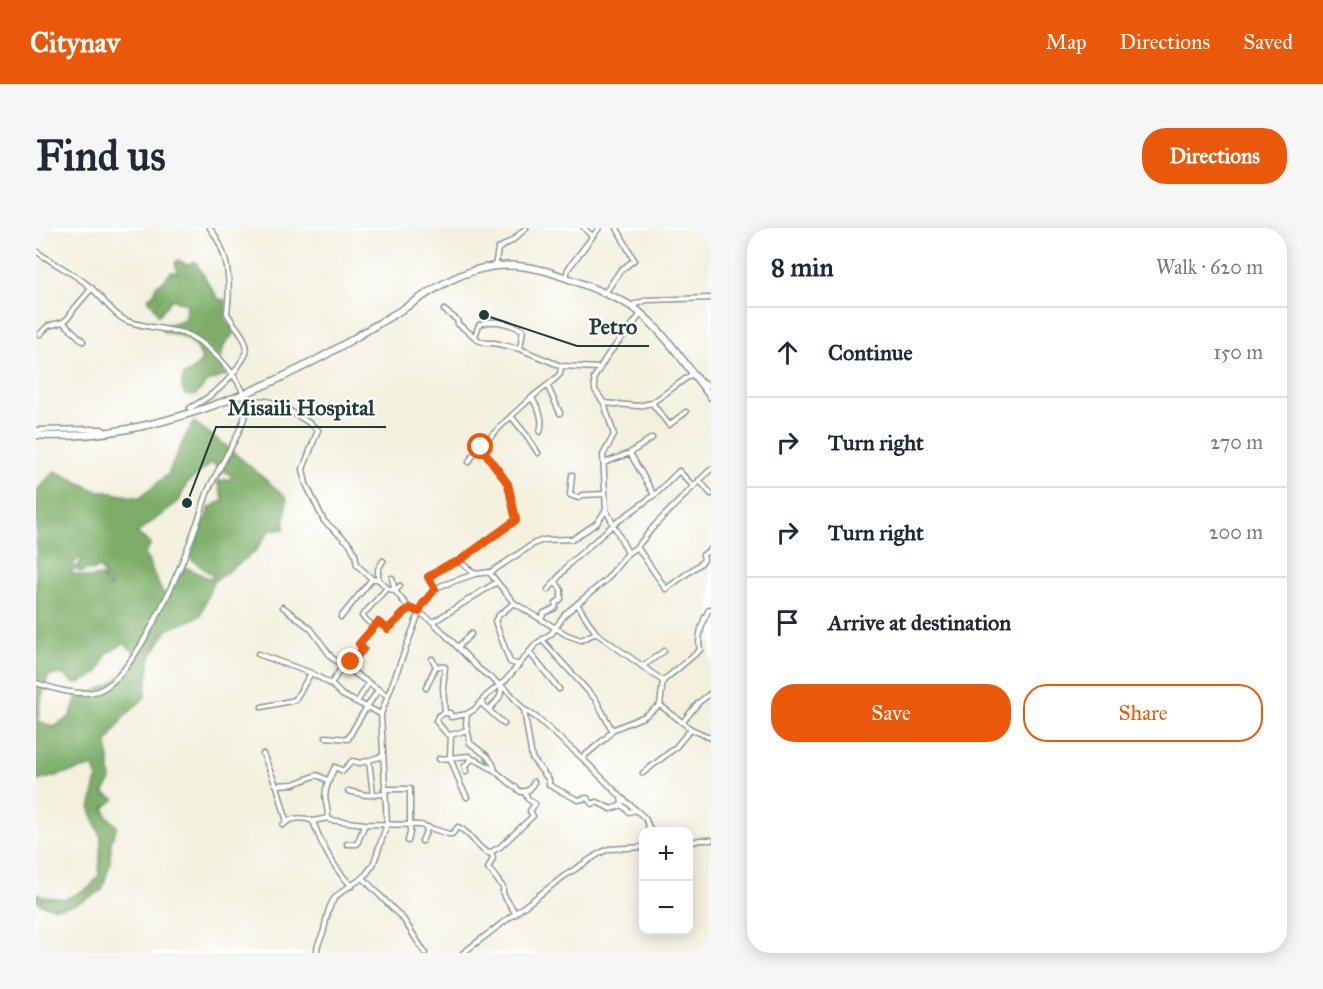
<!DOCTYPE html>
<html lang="en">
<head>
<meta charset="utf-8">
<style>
  :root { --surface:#fff; --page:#f6f6f7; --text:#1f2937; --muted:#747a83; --line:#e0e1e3; --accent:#ea580c }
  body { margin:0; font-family:"IM FELL Great Primer",serif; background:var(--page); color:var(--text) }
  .controls { position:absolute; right:18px; bottom:18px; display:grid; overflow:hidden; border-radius:12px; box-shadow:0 3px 15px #0003 }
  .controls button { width:54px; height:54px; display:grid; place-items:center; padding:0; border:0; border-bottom:2px solid var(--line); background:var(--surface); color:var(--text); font:30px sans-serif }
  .stop { position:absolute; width:18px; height:18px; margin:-14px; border:4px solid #ea580c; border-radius:50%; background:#fff }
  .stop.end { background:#ea580c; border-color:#fff; box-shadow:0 2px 6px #0008 }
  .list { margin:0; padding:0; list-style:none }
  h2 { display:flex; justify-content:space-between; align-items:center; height:78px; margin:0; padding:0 24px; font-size:26px }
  h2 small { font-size:20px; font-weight:400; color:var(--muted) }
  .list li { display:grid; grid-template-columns:39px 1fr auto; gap:18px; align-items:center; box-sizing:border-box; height:90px; padding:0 24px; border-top:2px solid var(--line) }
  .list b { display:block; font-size:22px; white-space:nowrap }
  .list em { font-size:20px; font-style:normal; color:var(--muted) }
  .actions { display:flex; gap:12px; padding:18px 24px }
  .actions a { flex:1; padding:14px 0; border:2px solid var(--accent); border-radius:24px; text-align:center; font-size:21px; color:var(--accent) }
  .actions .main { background:var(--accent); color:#fff }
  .icon { flex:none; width:33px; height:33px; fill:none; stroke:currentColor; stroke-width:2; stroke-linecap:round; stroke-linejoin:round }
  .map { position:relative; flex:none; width:675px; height:725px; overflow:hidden; border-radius:24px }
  header { display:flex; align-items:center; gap:36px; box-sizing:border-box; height:84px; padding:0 30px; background:var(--accent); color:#fff }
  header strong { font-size:28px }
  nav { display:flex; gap:33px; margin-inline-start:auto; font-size:21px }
  .intro { display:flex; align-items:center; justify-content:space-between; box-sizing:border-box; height:144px; padding:0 36px }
  h1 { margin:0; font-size:42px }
  .button { padding:15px 27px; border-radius:24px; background:var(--accent); color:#fff; font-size:21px; font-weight:700 }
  main { display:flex; gap:36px; padding:0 36px }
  aside { flex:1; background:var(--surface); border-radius:24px; box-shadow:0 3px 15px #0003 }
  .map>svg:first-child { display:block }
  .forest { fill:#7dad68; stroke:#4e754e; stroke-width:1.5; fill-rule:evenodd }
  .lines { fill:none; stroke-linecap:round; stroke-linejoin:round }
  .street-casing { stroke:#899689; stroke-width:7 }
  .secondary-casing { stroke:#899689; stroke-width:9 }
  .street { stroke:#fff; stroke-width:4 }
  .secondary { stroke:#fff; stroke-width:6 }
  .route { stroke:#ea580c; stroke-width:8 }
  .leader { fill:none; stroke:#1f3d34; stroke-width:2 }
  .callout-dot { fill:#1f3d34; stroke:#fff; stroke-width:2 }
  .callout-label { font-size:22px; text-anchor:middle; font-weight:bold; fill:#1f3d34; stroke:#fff; stroke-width:4.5; stroke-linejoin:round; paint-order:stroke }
</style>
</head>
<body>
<header>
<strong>Citynav</strong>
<nav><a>Map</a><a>Directions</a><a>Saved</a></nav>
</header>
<div class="intro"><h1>Find us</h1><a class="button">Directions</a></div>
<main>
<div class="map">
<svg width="675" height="725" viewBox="0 0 675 725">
  <rect width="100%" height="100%" fill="#fff"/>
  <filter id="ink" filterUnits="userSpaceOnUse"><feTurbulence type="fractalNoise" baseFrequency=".0167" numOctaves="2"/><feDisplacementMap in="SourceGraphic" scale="12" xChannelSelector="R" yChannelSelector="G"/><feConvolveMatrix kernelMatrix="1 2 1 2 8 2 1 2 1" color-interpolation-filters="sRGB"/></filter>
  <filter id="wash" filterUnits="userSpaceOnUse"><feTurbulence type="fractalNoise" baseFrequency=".008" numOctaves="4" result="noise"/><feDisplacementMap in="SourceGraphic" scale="24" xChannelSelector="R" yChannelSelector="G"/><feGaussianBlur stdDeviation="1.35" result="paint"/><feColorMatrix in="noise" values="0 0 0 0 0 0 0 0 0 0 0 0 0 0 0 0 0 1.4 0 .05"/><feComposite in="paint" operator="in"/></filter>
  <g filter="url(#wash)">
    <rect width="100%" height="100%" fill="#f3f0de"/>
    <path class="forest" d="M142 32 151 37 159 33 182 71 190 72V91L199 104 188 117 184 136 191 147 171 154 159 168 149 167 146 160 147 148 156 143 166 132C159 110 149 108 128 104L125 99 149 91 151 76 136 71 123 87 112 70 119 64 120 57 127 54 135 44H142L139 35Z
      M158 194 189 217 251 270 248 301 234 302 218 325 177 354 164 388 131 402 114 430 109 469 86 491 71 515 75 552 67 565 79 571 68 580 71 588 81 598 75 614 74 635 66 662C45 675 23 687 0 673V665L9 669 30 671 54 659 63 647 65 610 54 581 61 551 58 538 0 553V263L19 243 59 262 104 270 132 246 150 207ZM176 235 195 247V251L181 253 188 272 173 280 154 330 177 348 174 351 149 339 133 368 126 364 109 326 115 316 101 305 143 273 151 255ZM44 330 46 332 40 341 42 343 46 344 51 341 55 343 64 340 75 359 73 360 66 348 54 350 35 345 39 339 37 336ZM88 415 101 427C83 454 72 461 41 468L34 489 18 499 2 493 4 474 12 448 26 446 39 456C59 449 64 447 70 426Z"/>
  </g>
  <g filter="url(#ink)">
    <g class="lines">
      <g class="street-casing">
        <path id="street" d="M548 0 556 8
          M0 23C17 36 37 44 53 58 66 68 75 85 89 92 101 98 132 101 147 105 171 113 204 148 210 173 215 193 180 242 172 263 167 275 165 287 160 298 147 335 100 450 62 463 42 469 19 461 0 455
          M459 38 462 21 477 12 490 0
          M530 49 532 41 563 0
          M569 65 584 43 598 32 581 0
          M594 78 611 72 675 70
          M408 82 421 92 422 96 444 113 451 115H458L484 121 525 138 563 140
          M27 94 47 113
          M4 106 12 98 27 94 32 90 38 81 56 60
          M439 108 443 97C456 90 474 96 487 102L484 121
          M665 154 675 158
          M512 159 524 185
          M496 170C503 182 508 190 504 204
          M210 172C217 174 223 172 230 173 243 175 272 193 282 202L267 241 270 256 288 293 314 316 319 326 321 337 336 351H342L351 360 359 363 373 380 383 384 397 394 442 440 473 464 488 482 496 530 513 552V557L542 572 551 570 556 576 561 574 575 581 586 577 593 584 600 582 609 590 615 604
          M568 175 602 178 616 175 656 146
          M616 175 633 197 650 184
          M154 180C176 168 192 156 205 134 209 128 212 124 210 117 208 105 196 96 191 85 195 54 193 25 174 0
          M475 188 491 208 502 225
          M0 202 60 201H66L70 205
          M594 225 618 267
          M433 234 437 227 445 219
          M568 235 594 225 616 210
          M536 247 534 267 542 270 546 267 568 266
          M663 252 675 266
          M570 282 592 325
          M601 319 630 361 664 336 668 332 667 327 675 321
          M423 333 480 292 472 256 445 219C460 202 477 186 494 171 504 162 515 156 524 146L525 138
          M453 344 478 375 531 407 545 412 560 405 627 453
          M356 350 359 363 364 358
          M342 351V341L347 333
          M399 361 392 349 410 338 423 333 439 346
          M512 362 534 335 577 297 621 265 643 243 658 259
          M478 375 463 387 459 393 474 434 483 437
          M541 376 560 405
          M247 379 275 401 296 430 352 468
          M675 381 672 383C666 395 661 409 664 422L627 453 624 477 655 501 675 510
          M305 389 336 351
          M505 391 508 385 519 380 520 375 525 371V362L520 354
          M397 394 461 354
          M338 399 326 388 351 360
          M506 412 560 472 576 502
          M423 418 435 406
          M493 424 523 461
          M222 426 275 445 295 456 306 467 345 486
          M396 431 400 438 409 439 407 460 409 485 402 488 400 493 411 506 415 507 414 529 425 558 431 569
          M607 438 628 423
          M312 440 328 421 323 416 342 394 352 401 373 380
          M295 456 307 437
          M390 460 400 438
          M321 474 333 455
          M445 475 468 496
          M226 479 259 472 275 445
          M453 482C459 474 467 470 465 458
          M489 482 501 490 546 530 571 509 576 502 609 488 624 477
          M409 485H414L415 489 431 486
          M647 494 662 475 675 465
          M415 507 431 502
          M290 509 312 511C321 493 332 478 342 462
          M227 526 240 557 258 556 281 547 293 553
          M546 530 585 569 586 577
          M403 531 433 528 436 531
          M333 533 337 566
          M430 544 429 538 436 531C445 533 450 538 458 542
          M607 545 639 520 655 501
          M498 554 493 562 485 564 459 543 457 536 451 528 434 515 430 496 431 486 439 481 450 468 470 452 500 416 516 405 529 386 570 352 592 325 601 319 619 297 675 241
          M241 558 251 594
          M348 561H374V605L372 613
          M312 563 330 567 348 566
          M586 570 600 582
          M292 590 294 592 329 596 384 597 413 606H416L422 599C437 606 440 620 452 625L455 624 457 630 452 641C459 646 461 653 467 659V666L480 686
          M277 593 292 590C292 583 291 580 290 574 287 564 294 548 299 539L307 543 316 533 324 535 347 528
          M247 597C255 589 267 589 277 593 285 616 297 640 316 658
          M386 613 392 599
          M652 615 664 612H675
          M311 616H321L329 596
          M455 624 464 619 497 588 494 583 499 576 492 571 489 565
          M281 725C280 715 286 711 288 702 294 668 298 668 327 650
          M389 725 368 692 327 650 337 637 351 596 345 486 386 377 399 361 404 358 439 346 455 344 499 315 508 312 537 311 561 295 570 282 567 227 578 207 568 175 559 162 558 150 571 128 605 86
          M427 725 527 649 564 625 573 621 608 619"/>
      </g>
      <g class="secondary-casing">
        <path id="secondary" d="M0 207C103 215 230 164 317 111 336 99 356 88 375 76 398 61 420 46 448 40 487 31 525 47 561 62 575 68 590 73 602 83 630 106 652 140 675 169"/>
      </g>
      <use href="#street" class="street"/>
      <use href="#secondary" class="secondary"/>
    </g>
  </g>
  <g class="lines" filter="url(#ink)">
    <path class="route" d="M315 434 327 421 323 416 342 394 352 401 373 380 383 384 386 377 399 361 392 349 410 338 423 333 480 292 472 256 445 219"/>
  </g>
  <path class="leader" d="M448 87L541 118H613M151 275L180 199H350"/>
  <g class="callout-dot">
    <circle cx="448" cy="87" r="6"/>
    <circle cx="151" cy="275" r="6"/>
  </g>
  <g class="callout-label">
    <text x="577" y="106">Petro</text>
    <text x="265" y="187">Misaili Hospital</text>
  </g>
</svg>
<div class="controls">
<button>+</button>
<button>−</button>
</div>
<div class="stop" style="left:445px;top:219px"></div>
<div class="stop end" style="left:315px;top:434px"></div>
</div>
<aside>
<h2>8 min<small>Walk · 620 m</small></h2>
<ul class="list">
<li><svg class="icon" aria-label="ahead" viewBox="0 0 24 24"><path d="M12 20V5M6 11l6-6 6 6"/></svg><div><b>Continue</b></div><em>150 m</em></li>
<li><svg class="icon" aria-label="right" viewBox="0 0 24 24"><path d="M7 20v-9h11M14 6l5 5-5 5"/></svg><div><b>Turn right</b></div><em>270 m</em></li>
<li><svg class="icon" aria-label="right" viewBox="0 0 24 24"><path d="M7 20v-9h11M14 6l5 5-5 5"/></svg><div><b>Turn right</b></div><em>200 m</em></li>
<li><svg class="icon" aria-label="arrive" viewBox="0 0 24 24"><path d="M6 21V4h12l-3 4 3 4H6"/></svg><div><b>Arrive at destination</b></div></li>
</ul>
<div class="actions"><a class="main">Save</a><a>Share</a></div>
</aside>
</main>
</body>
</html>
